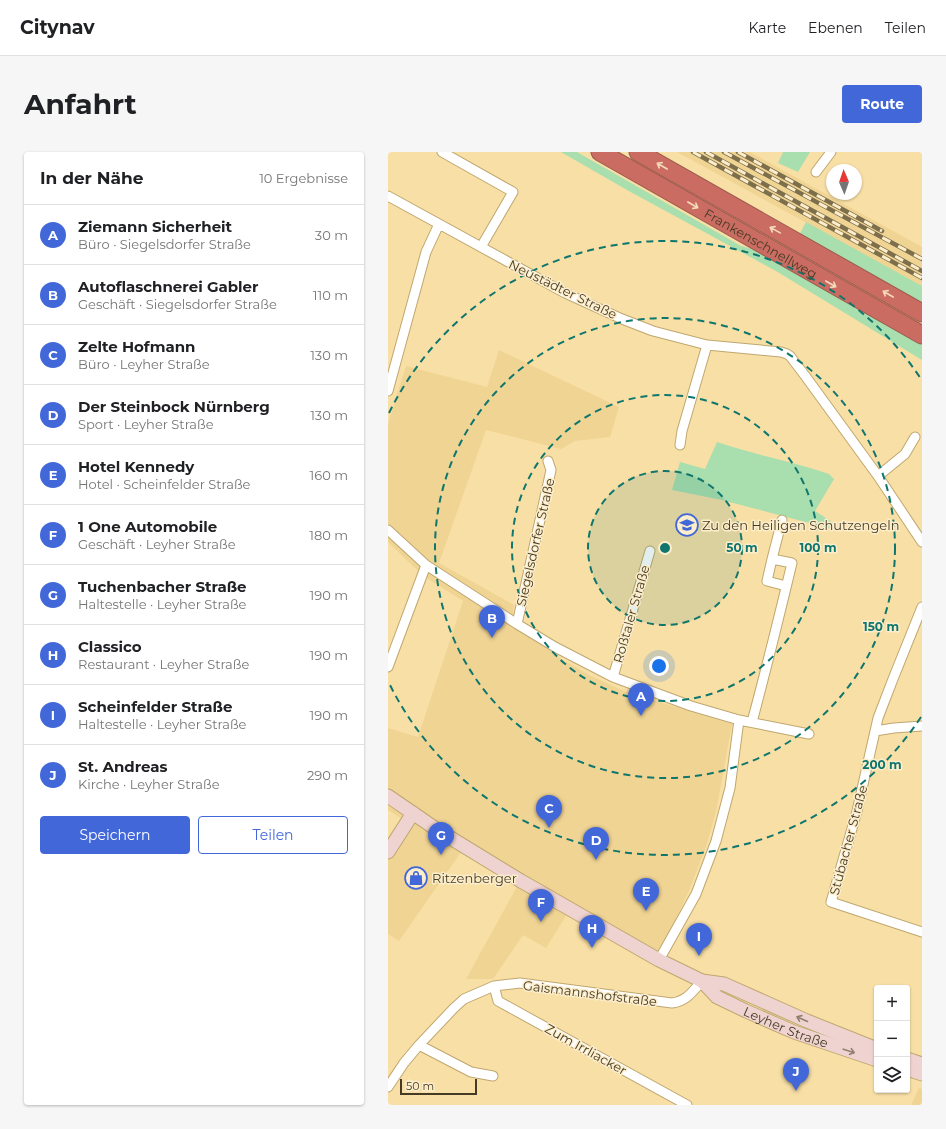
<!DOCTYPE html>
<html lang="de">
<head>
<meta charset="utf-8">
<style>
  :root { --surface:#fff; --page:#f6f6f6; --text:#202124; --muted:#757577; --line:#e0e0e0; --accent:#4267d9 }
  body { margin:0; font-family:Montserrat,sans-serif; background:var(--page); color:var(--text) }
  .controls { position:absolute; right:12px; bottom:12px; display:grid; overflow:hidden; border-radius:4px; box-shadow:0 1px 3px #0004 }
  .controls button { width:36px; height:36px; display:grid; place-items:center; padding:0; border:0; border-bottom:1px solid var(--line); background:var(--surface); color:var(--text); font:20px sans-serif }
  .compass { position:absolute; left:438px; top:12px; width:36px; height:36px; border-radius:50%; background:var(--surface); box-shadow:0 1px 3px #0004; rotate:358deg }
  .scale { position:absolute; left:12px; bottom:10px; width:77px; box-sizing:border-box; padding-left:4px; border:2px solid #453b24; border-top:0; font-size:11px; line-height:14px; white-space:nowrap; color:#453b24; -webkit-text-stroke:3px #fcedcb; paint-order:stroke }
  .you { position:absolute; left:271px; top:514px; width:14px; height:14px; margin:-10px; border:3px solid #fff; border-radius:50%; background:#1a73e8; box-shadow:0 0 0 6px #1a73e833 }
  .badge { display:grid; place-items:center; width:26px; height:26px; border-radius:50%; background:var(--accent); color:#fff; font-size:13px; font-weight:700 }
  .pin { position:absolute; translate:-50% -33px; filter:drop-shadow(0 1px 2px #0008) }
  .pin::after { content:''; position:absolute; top:21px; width:14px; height:12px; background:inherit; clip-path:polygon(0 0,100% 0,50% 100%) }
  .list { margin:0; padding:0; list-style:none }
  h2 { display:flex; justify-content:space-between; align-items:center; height:52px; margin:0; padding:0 16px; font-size:17px }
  h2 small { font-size:13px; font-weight:400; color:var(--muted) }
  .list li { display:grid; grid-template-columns:26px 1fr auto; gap:12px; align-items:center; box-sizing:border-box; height:60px; padding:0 16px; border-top:1px solid var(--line) }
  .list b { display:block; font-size:15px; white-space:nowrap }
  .list p { margin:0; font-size:13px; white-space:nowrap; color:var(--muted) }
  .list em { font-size:13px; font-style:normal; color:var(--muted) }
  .actions { display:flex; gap:8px; padding:12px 16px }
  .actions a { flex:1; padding:9px 0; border:1px solid var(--accent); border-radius:4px; text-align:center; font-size:14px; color:var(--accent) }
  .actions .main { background:var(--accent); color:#fff }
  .icon { flex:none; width:22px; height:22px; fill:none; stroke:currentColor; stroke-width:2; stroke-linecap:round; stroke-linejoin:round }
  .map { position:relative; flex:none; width:534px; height:953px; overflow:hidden; border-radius:4px }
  header { display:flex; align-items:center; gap:24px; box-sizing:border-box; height:56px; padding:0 20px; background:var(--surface); border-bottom:1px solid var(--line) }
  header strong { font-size:19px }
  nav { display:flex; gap:22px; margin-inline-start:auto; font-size:14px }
  .intro { display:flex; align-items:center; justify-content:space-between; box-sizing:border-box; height:96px; padding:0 24px }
  h1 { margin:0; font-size:28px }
  .button { padding:10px 18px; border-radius:4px; background:var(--accent); color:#fff; font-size:14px; font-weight:700 }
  main { display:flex; gap:24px; padding:0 24px }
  aside { flex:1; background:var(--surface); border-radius:4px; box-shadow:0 1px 3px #0004 }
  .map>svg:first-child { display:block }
  .built { fill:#f0d494 }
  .green { fill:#a9deae }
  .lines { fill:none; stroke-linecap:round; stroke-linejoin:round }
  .street-casing { stroke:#bfa76f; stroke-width:11 }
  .secondary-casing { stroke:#bfa76f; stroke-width:15 }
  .highway-casing { stroke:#9c5b4d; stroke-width:19 }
  .street { stroke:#fff; stroke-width:9 }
  .secondary { stroke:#efd3d0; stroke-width:13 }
  .highway { stroke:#cb6c63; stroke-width:17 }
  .rail-casing { stroke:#7d6e4c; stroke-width:4.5 }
  .rail { stroke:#fcedcb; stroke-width:3; stroke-dasharray:9; stroke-linecap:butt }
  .oneway { stroke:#f5dabb }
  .oneway2 { stroke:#927f71 }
  .ring { fill:none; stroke:#0f766e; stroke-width:2; stroke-dasharray:7 5 }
  .labels { text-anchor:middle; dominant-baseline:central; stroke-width:3; stroke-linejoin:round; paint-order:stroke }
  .street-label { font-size:13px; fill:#453b24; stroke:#fcedcb }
  .poi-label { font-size:13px; fill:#453b24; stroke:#fcedcb; text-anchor:start }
  .centre { fill:#0f766e; stroke:#fcedcb; stroke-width:2 }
  .ring-label { font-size:12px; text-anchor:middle; font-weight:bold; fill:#0f766e; stroke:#fcedcb; stroke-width:3; stroke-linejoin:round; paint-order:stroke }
</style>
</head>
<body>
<header>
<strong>Citynav</strong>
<nav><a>Karte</a><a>Ebenen</a><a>Teilen</a></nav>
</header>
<div class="intro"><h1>Anfahrt</h1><a class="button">Route</a></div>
<main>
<aside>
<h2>In der Nähe<small>10 Ergebnisse</small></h2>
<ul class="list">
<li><span class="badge">A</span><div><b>Ziemann Sicherheit</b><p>Büro · Siegelsdorfer Straße</p></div><em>30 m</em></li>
<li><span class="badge">B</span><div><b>Autoflaschnerei Gabler</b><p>Geschäft · Siegelsdorfer Straße</p></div><em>110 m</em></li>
<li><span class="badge">C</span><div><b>Zelte Hofmann</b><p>Büro · Leyher Straße</p></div><em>130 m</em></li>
<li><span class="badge">D</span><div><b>Der Steinbock Nürnberg</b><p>Sport · Leyher Straße</p></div><em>130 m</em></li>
<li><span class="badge">E</span><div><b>Hotel Kennedy</b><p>Hotel · Scheinfelder Straße</p></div><em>160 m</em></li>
<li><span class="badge">F</span><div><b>1 One Automobile</b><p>Geschäft · Leyher Straße</p></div><em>180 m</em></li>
<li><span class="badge">G</span><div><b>Tuchenbacher Straße</b><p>Haltestelle · Leyher Straße</p></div><em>190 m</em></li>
<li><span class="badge">H</span><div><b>Classico</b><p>Restaurant · Leyher Straße</p></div><em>190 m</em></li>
<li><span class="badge">I</span><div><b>Scheinfelder Straße</b><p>Haltestelle · Leyher Straße</p></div><em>190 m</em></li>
<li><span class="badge">J</span><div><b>St. Andreas</b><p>Kirche · Leyher Straße</p></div><em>290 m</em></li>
</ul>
<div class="actions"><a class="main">Speichern</a><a>Teilen</a></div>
</aside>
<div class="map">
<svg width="534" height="953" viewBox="0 0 534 953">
  <rect width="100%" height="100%" fill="#f8dfa5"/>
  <path class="built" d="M289 0H362L534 95V134Z
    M111 198 231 255 222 285 187 289 173 297 98 278 51 411 126 453 124 472 175 508 203 524 238 540 344 572 328 660 318 695 301 739 269 807 181 759 158 796 135 783 105 827H78L132 729 73 700 11 789 0 782V706L22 672 0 658V576L30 585 75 449 34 423 0 390V272L18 214 99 235Z
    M531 936 534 937V953H523Z"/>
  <path class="green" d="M173 0H189L353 94 373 99 487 164 534 193V208L388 119 239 38Z
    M395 0H422L410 20 390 11Z
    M418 70 534 134V150L410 85Z
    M329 290C366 303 405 309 441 322L446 327 427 359 447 372 444 377 334 348 284 338 292 310 317 317Z"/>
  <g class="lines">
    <g class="street-casing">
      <path id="street" d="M54 0 125 40 93 95
        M428 20 443 0
        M0 44 177 141 234 167 265 179 319 193 393 200 399 202 402 204 418 225 490 324 534 390
        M0 239 38 100 51 72
        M292 293 294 279 319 193
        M490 324 517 302 527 285
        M0 378 38 413 129 472 167 495 225 525 303 554 351 568 421 582
        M384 407 394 368
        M534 455 505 527 490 566 469 659 443 750 534 780
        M129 472 163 318 160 309
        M0 515 38 413
        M225 525 262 399
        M364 570C378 518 391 465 404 411L384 407 379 429 398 434
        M487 579 506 576 534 574
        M271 808 308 742 328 689 342 636 351 568
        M106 834 110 849 299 953
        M31 893 83 920 105 924
        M0 935 16 911 31 893 66 856 76 847 106 834 132 831 284 851C299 849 305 839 314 829"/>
    </g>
    <g class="secondary-casing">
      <g id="secondary">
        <path id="s1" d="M0 644 48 677 133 729 271 808 314 829 329 845 358 859 406 880 489 908"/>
        <path d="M0 700 25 661"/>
        <path d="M314 829 336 832 419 869 489 897"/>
        <path d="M519 907 534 912"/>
        <path d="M519 917 534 922"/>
      </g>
    </g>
    <g class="highway-casing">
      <g id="highway">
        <path id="s2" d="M212 0 534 183"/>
        <path d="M250 0 534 161"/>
      </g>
    </g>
    <use href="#street" class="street"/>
    <use href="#secondary" class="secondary"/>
    <use href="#highway" class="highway"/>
    <g class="rail-casing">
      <path id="rail" d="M305 0 534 126
        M318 0 534 119
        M336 0 534 107
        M350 0 494 79"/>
    </g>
    <use href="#rail" class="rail"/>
  </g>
  <defs><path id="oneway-shaft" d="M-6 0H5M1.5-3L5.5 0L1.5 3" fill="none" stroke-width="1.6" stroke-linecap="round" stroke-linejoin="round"/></defs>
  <g class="oneway">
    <use href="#oneway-shaft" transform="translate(274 14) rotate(-150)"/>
    <use href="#oneway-shaft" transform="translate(305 53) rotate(30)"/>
    <use href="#oneway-shaft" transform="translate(387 78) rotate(-151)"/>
    <use href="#oneway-shaft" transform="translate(443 132) rotate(30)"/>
    <use href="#oneway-shaft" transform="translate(500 142) rotate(-150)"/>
  </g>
  <g class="oneway2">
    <use href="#oneway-shaft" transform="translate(414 867) rotate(-156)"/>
    <use href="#oneway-shaft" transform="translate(461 899) rotate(18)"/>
  </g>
  <circle cx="277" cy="396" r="77" fill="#0f766e" fill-opacity=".12"/>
  <g class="ring">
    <circle cx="277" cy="396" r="77"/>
    <circle cx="277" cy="396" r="153"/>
    <circle cx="277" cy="396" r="230"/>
    <path d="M533 565A307 307 0 0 1 1 531M1 261A307 307 0 0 1 533 227"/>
  </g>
  <defs>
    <g id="school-ring" transform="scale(1.15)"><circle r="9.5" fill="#fcedcb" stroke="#4267d9" stroke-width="1.5"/><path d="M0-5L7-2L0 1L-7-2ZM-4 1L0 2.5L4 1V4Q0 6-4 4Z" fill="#4267d9"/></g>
    <g id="shop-ring" transform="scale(1.15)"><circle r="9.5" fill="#fcedcb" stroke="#4267d9" stroke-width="1.5"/><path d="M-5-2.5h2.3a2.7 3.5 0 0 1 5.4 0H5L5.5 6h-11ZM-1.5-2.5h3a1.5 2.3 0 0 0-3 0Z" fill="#4267d9"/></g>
  </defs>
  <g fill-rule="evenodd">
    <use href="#school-ring" x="299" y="373"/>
    <use href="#shop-ring" x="28" y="726"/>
  </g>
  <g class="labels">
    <g class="street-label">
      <text stroke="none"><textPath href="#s2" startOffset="185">Frankenschnellweg</textPath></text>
      <text transform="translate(175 137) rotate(26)">Neustädter Straße</text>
      <text transform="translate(147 390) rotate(-77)">Siegelsdorfer Straße</text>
      <text transform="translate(243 462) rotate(-74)">Roßtaler Straße</text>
      <text transform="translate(460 688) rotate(-75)">Stübacher Straße</text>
      <text transform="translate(202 841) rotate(7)">Gaismannshofstraße</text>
      <text stroke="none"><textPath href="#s1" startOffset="462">Leyher Straße</textPath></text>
      <text transform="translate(198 897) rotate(29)">Zum Irrliacker</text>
    </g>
    <g class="poi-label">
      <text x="314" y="373">Zu den Heiligen Schutzengeln</text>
      <text x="44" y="726">Ritzenberger</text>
    </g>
  </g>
  <circle cx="277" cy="396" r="6" class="centre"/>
  <g class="ring-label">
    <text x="354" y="400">50 m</text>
    <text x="430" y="400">100 m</text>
    <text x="493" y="479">150 m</text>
    <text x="494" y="617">200 m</text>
  </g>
</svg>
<div class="controls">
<button>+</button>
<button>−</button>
<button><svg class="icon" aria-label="layers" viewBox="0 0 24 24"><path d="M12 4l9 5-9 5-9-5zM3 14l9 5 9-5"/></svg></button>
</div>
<svg class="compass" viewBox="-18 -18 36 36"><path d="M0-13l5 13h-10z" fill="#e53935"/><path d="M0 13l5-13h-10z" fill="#757577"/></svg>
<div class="scale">50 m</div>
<div class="you"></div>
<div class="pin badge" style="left:253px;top:564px">A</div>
<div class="pin badge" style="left:104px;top:486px">B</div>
<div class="pin badge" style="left:161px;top:676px">C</div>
<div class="pin badge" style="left:208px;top:708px">D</div>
<div class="pin badge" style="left:258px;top:759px">E</div>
<div class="pin badge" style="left:153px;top:770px">F</div>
<div class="pin badge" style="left:53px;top:703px">G</div>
<div class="pin badge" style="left:204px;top:796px">H</div>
<div class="pin badge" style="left:311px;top:804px">I</div>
<div class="pin badge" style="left:408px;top:939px">J</div>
</div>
</main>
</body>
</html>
